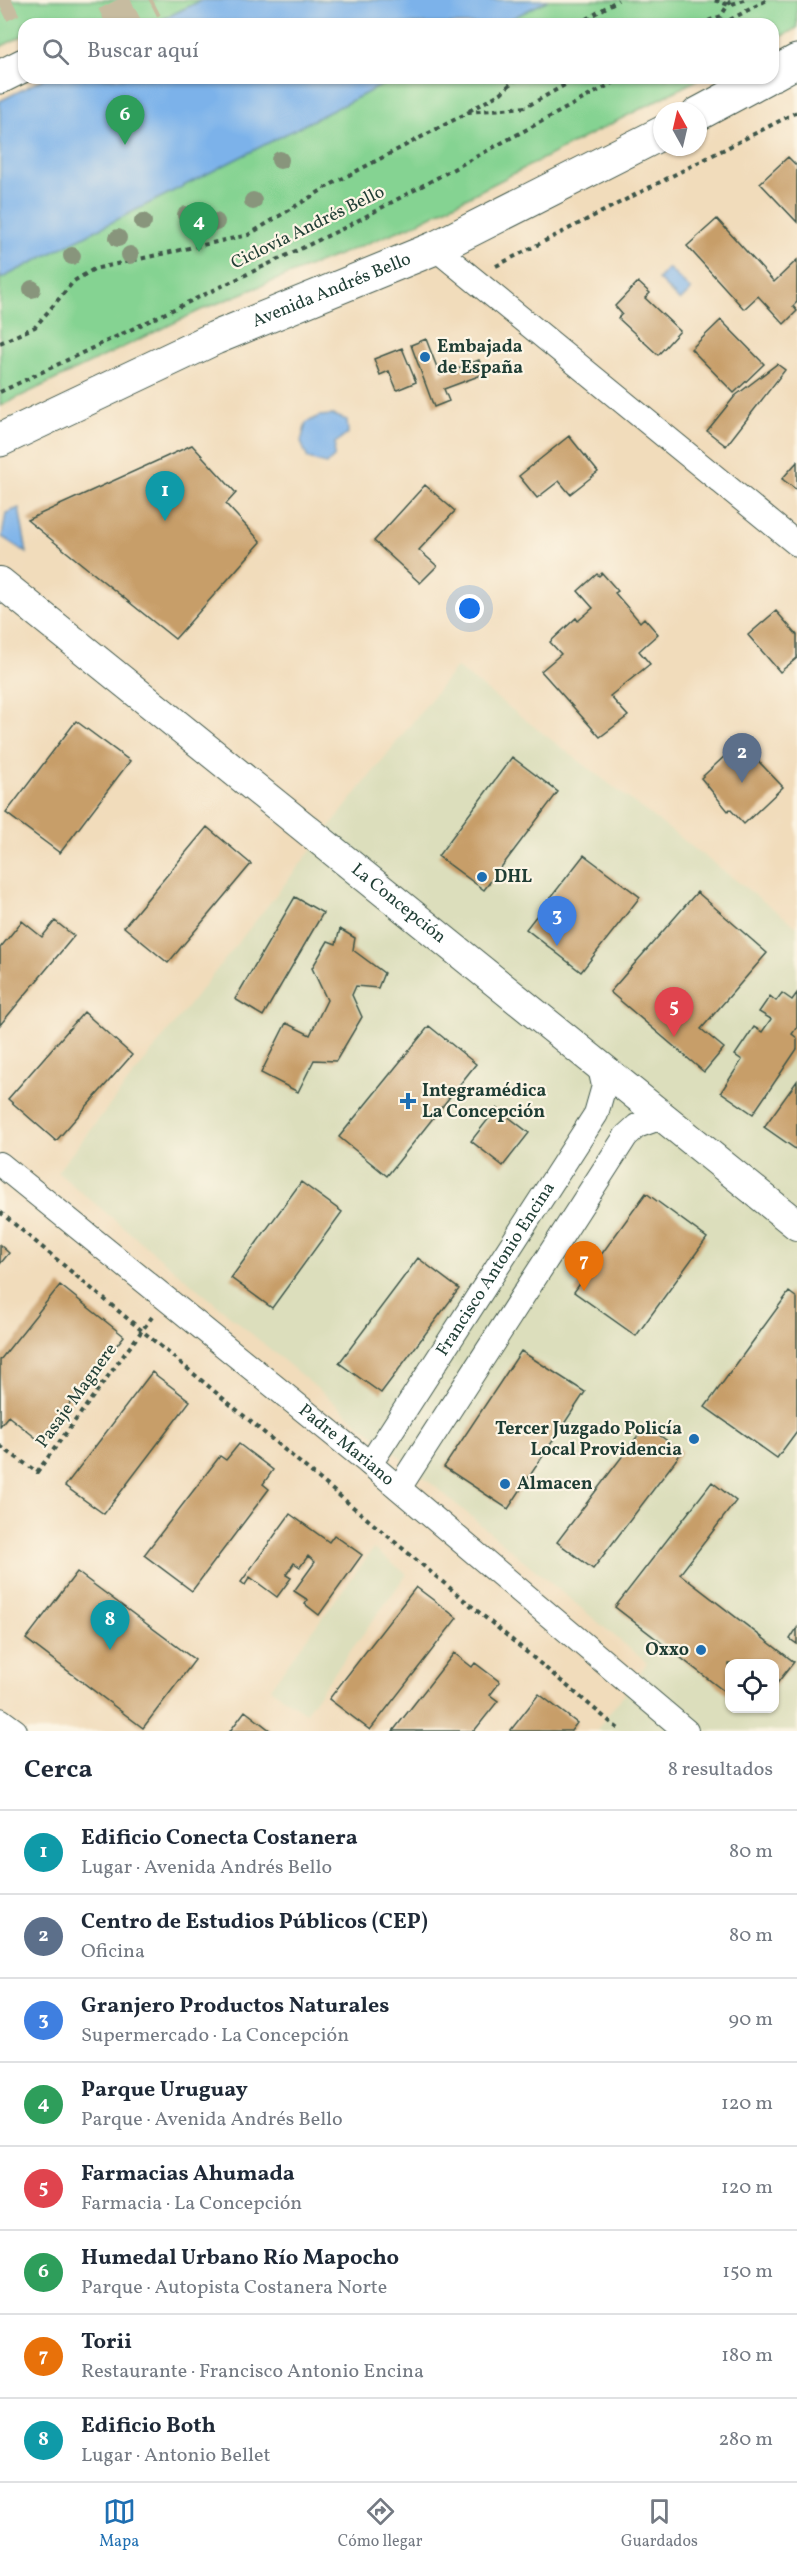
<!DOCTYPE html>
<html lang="es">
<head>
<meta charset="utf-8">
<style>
  :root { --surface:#fff; --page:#f6f6f7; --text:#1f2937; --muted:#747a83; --line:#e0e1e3; --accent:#1f6fb2 }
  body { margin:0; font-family:Vollkorn,serif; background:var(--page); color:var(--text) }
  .controls { position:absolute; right:18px; bottom:18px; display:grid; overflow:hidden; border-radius:12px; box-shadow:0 2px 4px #0004 }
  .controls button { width:54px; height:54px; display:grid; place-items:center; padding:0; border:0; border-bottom:2px solid var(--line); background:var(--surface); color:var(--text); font:30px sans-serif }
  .compass { position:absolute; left:653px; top:102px; width:54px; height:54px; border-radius:50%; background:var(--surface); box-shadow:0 2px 4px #0004; rotate:352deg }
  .you { position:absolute; left:470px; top:609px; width:21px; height:21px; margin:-15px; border:4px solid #fff; border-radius:50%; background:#1a73e8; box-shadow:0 0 0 9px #1a73e833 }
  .badge { display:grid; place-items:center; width:39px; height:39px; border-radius:50%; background:var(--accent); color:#fff; font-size:20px; font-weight:700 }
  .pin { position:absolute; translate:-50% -50px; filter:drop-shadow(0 2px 3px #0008) }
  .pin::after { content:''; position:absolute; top:32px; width:21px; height:18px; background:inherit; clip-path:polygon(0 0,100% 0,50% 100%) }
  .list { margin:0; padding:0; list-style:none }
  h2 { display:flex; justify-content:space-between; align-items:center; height:78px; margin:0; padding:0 24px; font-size:26px }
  h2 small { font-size:20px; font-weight:400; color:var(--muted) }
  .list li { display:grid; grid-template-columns:39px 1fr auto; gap:18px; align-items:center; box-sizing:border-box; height:84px; padding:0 24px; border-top:2px solid var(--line) }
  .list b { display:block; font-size:22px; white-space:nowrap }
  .list p { margin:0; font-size:20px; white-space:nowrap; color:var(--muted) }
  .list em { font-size:20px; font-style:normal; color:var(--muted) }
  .icon { flex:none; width:33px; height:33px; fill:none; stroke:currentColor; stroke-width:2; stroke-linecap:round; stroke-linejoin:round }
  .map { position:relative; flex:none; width:797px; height:1731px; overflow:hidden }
  .search { position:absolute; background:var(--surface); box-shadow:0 2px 4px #0004; left:18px; right:18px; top:18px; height:66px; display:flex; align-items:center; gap:15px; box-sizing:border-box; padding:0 21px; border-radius:18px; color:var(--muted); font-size:22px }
  .sheet { height:750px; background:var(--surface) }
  nav { display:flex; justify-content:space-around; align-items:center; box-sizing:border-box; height:84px; border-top:2px solid var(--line); background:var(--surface); font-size:16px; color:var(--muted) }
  nav a { display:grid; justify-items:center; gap:3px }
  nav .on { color:var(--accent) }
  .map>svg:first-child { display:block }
  .built { fill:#dcdebc; fill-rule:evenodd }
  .green { fill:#85d392; stroke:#528863; stroke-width:1.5 }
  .water { fill:#7cb2ea; stroke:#4e788f; stroke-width:1.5 }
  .building { fill:#c79e69 }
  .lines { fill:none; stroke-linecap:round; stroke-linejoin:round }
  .motorway-tunnel { stroke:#c7bca0; stroke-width:33; stroke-dasharray:33 16; stroke-linecap:butt }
  .minor-casing { stroke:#3e5548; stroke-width:26 }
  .tertiary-casing { stroke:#3e5548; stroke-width:32 }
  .primary-casing { stroke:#3e5548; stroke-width:35 }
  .motorway-casing { stroke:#3e5548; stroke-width:35 }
  .path { stroke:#3e5548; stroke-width:4; stroke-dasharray:4.5 4.5; stroke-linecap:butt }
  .minor { stroke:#fff; stroke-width:24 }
  .tertiary { stroke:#fff; stroke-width:30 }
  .primary { stroke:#fff; stroke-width:33 }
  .motorway { stroke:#fff; stroke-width:33 }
  .tree { fill:#88957b }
  .poi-dot { fill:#1f6fb2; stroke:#fcf5e5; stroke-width:2 }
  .labels { text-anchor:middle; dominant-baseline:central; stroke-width:4.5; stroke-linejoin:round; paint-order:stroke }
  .street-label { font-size:18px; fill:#1f3d34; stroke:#fcf5e5 }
  .poi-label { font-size:18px; font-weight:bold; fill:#1f3d34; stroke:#fcf5e5; text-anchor:start }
</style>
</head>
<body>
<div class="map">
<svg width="797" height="1731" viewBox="0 0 797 1731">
  <rect width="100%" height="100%" fill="#fcf5e5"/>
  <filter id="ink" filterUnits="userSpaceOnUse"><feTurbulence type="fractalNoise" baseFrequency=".0167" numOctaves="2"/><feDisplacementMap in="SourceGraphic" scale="12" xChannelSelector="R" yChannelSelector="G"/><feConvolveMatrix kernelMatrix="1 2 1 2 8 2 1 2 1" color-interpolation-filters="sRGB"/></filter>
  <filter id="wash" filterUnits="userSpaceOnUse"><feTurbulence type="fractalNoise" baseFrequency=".008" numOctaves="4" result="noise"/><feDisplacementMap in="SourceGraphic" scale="24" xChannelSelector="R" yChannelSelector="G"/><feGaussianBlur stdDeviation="1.35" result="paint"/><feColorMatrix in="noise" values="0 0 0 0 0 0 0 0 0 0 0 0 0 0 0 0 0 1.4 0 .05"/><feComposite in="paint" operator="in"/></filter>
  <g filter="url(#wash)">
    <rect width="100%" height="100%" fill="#f1dcbb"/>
    <path class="built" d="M456 667 797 927V1731H596L647 1663 57 1172ZM730 1664H774V1708H730Z
      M373 1549 407 1574 305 1713 270 1688Z"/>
    <path class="green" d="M0 0H202L153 24H24V35L0 47Z
      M548 0H797V28L773 41V24H501Z
      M396 78H701L413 225 201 310 0 406V279Z"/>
    <path class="water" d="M202 0H548L501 24H153Z
      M45 78H396L0 279V101Z
      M668 268 691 290 680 301 658 279Z
      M333 415 347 420 348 434 335 443 334 457 326 464 308 459 301 442 306 423 319 416Z
      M19 508 27 553 2 537 6 513Z"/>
    <g id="blocks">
      <path class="building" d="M788 157 797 166V222L760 183Z
        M717 219 774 282 797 260V302L793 306 797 311 784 324 758 296 744 309 687 246Z
        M638 282 650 293 645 298 680 331 658 355 618 318 622 314 615 306Z
        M721 320 764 364 734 393 691 349Z
        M426 339 440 375 479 360 484 374 444 389 449 401 434 407 411 345Z
        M402 348 416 382 397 390 389 371 380 375 374 359Z
        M777 364 785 370 726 446 707 431 735 396Z
        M569 436 598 472 570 494 559 481 537 498 519 476Z
        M192 445 236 493 226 504 261 542 175 639 27 520Z
        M797 462V490L782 479Z
        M425 485 455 511 419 550 437 566 420 583 374 541Z
        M602 573 618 591 615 593 640 622 644 618 658 634 639 651 650 664 610 696 628 716 600 737 541 671 561 654 550 642 576 618 578 621 593 608 578 591 597 574 599 576Z
        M776 611 797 635V658L780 672 748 635Z
        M76 721 130 761 60 853 6 813Z
        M740 742 783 787 744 824 730 809 728 811 701 778Z
        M512 757 558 792 484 890 438 856Z
        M207 827 251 864 168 963 124 927Z
        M584 855 640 897 581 972 526 929Z
        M697 892 767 953 701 1029 724 1048 704 1072 610 992Z
        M295 897 323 913 263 1016 235 999Z
        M22 921 42 937 55 921 74 936 0 1025V948Z
        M340 929 355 938 353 950 384 973 378 988 356 986 352 995 362 1017 336 1061 314 1060 298 1092 261 1073 286 1023 310 1035 327 1000 312 968 328 941 336 944Z
        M782 993 792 1000 797 993V1027L792 1034 797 1038V1049L753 1114 721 1092 742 1060 735 1055 754 1027 762 1032 771 1019 759 1012 770 996 776 1001Z
        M84 1012 132 1055 56 1141 8 1099Z
        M429 1026 476 1064 387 1176 339 1137Z
        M797 1081V1150L764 1127Z
        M497 1108 529 1133 503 1166 471 1141Z
        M301 1182 342 1212 272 1308 231 1278Z
        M646 1193 707 1238 636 1336 574 1292Z
        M0 1245 9 1253 0 1264Z
        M418 1258 459 1289 381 1393 339 1363Z
        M60 1285 124 1336 40 1441 8 1416 0 1426V1360Z
        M789 1292 797 1298V1431L777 1458 705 1407Z
        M521 1351 585 1392 508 1509 444 1467Z
        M152 1372 190 1401 104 1514 65 1486Z
        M646 1425 682 1452 593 1569 557 1542Z
        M239 1444 273 1470 263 1484 269 1489 192 1591 144 1555 220 1456 226 1460Z
        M712 1482 736 1501 680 1574 794 1662 774 1687V1664H729V1695L615 1607Z
        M290 1514 329 1542 334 1535 362 1555 319 1615 305 1604 308 1600 294 1591 315 1562 308 1556 300 1567 294 1563 286 1575 291 1578 277 1597 250 1577 245 1585 241 1582Z
        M77 1572 195 1660 143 1728 26 1639Z
        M416 1587 457 1618 370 1730 329 1699Z
        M797 1628V1644L790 1639Z
        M454 1653 472 1667 475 1663 500 1682 490 1695 498 1701 474 1731H393Z
        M539 1694 577 1723 571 1731H510Z
        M245 1711 271 1731H230Z"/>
    </g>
  </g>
  <g filter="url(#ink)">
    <use href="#blocks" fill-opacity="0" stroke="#3e5548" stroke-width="1.5"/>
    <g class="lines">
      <path class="motorway-tunnel" d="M0 6 12 0
        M106 24 153 0"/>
      <g class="minor-casing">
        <g id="minor">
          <path d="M435 248 797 544"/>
          <path id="s1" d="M0 1164 370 1464 686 1731"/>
          <path id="s2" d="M370 1464 596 1114 604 1086 600 1068"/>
          <path d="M399 1488 626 1136 637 1126 662 1117"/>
          <path d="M0 1720 15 1731"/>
        </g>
      </g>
      <g class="tertiary-casing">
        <g id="tertiary">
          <path id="s3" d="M0 582 797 1225"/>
        </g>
      </g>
      <g class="primary-casing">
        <g id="primary">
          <path d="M773 74 797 61"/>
          <path d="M698 114 765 78"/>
          <path id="s4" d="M0 440 215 338 435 248 662 133"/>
        </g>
      </g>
      <g class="motorway-casing">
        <path id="motorway" d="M0 77 24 65"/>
      </g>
      <path class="path" d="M715 0 729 5 744 0
        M579 24 618 0
        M700 24 721 16 731 0
        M722 24 767 0
        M469 111 501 93 517 78
        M496 266 797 112
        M0 343 35 327 74 281 94 269 248 235 332 184 469 112 526 107 577 78
        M0 392 344 228 622 78
        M0 1212 621 1731
        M0 1446 37 1472 152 1317"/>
      <use href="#minor" class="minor"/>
      <use href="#tertiary" class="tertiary"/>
      <use href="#primary" class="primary"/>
      <use href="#motorway" class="motorway"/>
    </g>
    <g class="tree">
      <circle cx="280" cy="160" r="9"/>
      <circle cx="253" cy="201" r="9"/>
      <circle cx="186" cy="215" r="9"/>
      <circle cx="143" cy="222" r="9"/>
      <circle cx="216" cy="222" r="9"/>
      <circle cx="118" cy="238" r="9"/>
      <circle cx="130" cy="255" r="9"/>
      <circle cx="72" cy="256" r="9"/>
      <circle cx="32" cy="289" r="9"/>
    </g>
  </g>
  <g class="poi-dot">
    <circle cx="425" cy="357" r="6"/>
    <circle cx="482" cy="877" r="6"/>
    <path d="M405 1092h6v6h6v6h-6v6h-6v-6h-6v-6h6z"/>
    <circle cx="694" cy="1439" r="6"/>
    <circle cx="505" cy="1484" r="6"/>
    <circle cx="701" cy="1650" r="6"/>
  </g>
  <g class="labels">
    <g class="street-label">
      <text transform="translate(308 228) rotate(-26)">Ciclovía Andrés Bello</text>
      <text stroke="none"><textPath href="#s4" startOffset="364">Avenida Andrés Bello</textPath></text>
      <text stroke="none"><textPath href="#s3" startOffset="512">La Concepción</textPath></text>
      <text stroke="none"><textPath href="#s2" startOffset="232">Francisco Antonio Encina</textPath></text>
      <text transform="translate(77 1396) rotate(-54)">Pasaje Magnere</text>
      <text stroke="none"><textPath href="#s1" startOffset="446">Padre Mariano</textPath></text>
    </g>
    <g class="poi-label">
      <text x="437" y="347">Embajada<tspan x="437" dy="21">de España</tspan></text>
      <text x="494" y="877">DHL</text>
      <text x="422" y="1091">Integramédica<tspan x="422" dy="21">La Concepción</tspan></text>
      <text x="682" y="1429" text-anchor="end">Tercer Juzgado Policía<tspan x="682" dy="21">Local Providencia</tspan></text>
      <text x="517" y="1484">Almacen</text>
      <text x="689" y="1650" text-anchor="end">Oxxo</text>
    </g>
  </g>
</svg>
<div class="controls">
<button><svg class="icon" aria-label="locate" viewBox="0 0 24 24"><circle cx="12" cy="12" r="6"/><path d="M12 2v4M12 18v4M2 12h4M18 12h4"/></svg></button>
</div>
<svg class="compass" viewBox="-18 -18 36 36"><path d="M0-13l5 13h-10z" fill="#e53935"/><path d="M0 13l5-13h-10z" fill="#747a83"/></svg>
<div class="you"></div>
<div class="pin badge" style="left:165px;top:521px;background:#0f9aa8">1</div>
<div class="pin badge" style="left:742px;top:783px;background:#5c6f8a">2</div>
<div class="pin badge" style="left:557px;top:946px;background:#3f7fe0">3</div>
<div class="pin badge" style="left:199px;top:252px;background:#2e9e5b">4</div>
<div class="pin badge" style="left:674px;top:1037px;background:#e0444e">5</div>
<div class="pin badge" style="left:125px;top:145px;background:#2e9e5b">6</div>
<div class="pin badge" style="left:584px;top:1291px;background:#e8710a">7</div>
<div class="pin badge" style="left:110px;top:1650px;background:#0f9aa8">8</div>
<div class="search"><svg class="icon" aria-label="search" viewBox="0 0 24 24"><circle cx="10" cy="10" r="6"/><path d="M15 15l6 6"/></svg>Buscar aquí</div>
</div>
<section class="sheet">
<h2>Cerca<small>8 resultados</small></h2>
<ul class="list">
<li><span class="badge" style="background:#0f9aa8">1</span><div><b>Edificio Conecta Costanera</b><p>Lugar · Avenida Andrés Bello</p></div><em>80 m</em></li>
<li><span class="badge" style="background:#5c6f8a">2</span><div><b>Centro de Estudios Públicos (CEP)</b><p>Oficina</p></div><em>80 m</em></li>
<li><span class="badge" style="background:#3f7fe0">3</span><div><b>Granjero Productos Naturales</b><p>Supermercado · La Concepción</p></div><em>90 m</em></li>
<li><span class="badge" style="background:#2e9e5b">4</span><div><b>Parque Uruguay</b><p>Parque · Avenida Andrés Bello</p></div><em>120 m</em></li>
<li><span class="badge" style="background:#e0444e">5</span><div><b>Farmacias Ahumada</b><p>Farmacia · La Concepción</p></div><em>120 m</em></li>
<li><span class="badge" style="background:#2e9e5b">6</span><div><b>Humedal Urbano Río Mapocho</b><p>Parque · Autopista Costanera Norte</p></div><em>150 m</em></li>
<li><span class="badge" style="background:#e8710a">7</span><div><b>Torii</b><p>Restaurante · Francisco Antonio Encina</p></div><em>180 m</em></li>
<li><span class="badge" style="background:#0f9aa8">8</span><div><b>Edificio Both</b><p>Lugar · Antonio Bellet</p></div><em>280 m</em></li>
</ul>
</section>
<nav>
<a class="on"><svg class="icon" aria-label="map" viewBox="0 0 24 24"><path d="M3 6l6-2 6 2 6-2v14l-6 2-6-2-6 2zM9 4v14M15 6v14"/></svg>Mapa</a>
<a><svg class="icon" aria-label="directions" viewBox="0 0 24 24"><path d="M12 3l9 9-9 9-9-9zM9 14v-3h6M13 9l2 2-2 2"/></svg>Cómo llegar</a>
<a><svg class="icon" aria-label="saved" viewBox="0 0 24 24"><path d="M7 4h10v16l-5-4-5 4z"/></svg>Guardados</a>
</nav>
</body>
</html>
